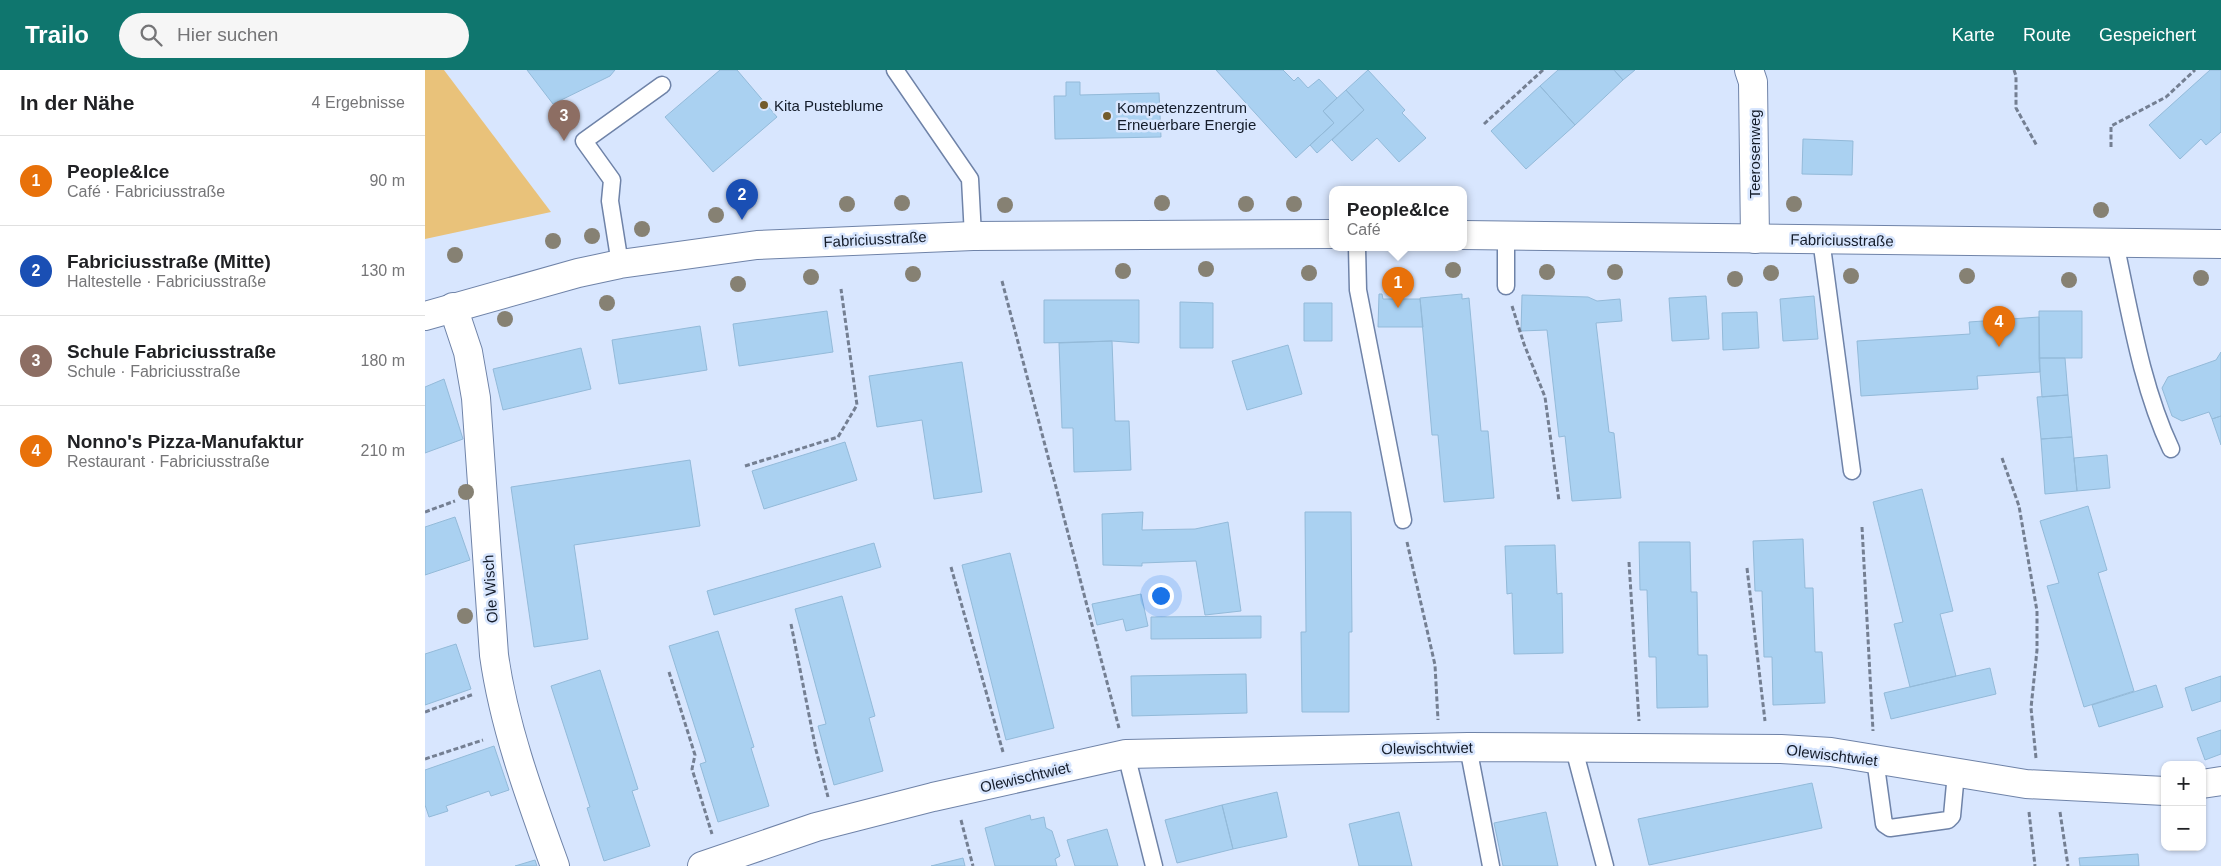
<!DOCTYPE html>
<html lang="de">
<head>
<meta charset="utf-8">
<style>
  :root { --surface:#fff; --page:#f6f6f6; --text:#202124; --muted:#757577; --line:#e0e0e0; --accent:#0f766e }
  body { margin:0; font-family:Helvetica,sans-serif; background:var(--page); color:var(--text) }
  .controls { position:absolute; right:15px; bottom:15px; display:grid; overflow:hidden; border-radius:10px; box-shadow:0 1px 4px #0004 }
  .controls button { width:45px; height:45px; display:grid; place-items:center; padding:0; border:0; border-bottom:1px solid var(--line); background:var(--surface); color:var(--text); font:25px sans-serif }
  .you { position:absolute; left:735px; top:525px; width:18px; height:18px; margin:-12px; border:4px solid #fff; border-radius:50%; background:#1a73e8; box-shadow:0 0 0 8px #1a73e833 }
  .badge { display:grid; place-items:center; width:32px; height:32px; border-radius:50%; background:var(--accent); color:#fff; font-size:16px; font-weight:700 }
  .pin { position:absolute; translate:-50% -41px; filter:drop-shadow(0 1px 2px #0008) }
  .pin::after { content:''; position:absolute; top:26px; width:18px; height:15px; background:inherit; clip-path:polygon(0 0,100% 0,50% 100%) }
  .popup { position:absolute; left:904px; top:116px; width:138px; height:65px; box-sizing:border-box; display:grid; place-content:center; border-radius:10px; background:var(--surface); filter:drop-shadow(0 1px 4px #0005); font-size:16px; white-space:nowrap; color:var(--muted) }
  .popup b { font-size:19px; color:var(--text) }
  .popup::after { content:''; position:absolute; left:50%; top:100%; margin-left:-10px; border:10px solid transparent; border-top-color:var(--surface) }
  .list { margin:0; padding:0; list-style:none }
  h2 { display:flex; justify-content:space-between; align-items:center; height:65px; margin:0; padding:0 20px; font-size:21px }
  h2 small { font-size:16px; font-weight:400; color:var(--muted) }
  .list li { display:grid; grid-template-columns:32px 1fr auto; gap:15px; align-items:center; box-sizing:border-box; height:90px; padding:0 20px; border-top:1px solid var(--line) }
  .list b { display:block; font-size:19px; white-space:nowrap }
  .list p { margin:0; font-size:16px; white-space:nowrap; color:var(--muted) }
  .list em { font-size:16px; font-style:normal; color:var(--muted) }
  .icon { flex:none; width:28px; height:28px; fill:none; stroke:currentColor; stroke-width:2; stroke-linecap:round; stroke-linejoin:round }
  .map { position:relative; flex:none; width:1796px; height:796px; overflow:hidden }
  header { display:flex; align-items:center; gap:30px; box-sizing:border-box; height:70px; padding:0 25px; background:var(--accent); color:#fff }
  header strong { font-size:24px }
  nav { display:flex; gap:28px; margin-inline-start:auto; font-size:18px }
  .search { width:350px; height:45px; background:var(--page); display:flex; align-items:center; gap:12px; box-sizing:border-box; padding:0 18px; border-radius:28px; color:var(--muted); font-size:19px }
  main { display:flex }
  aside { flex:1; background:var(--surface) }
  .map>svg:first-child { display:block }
  .green { fill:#e9c27a }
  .building { fill:#aad1f1; stroke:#93bad9 }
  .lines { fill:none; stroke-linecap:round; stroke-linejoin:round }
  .service-casing { stroke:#6f83a8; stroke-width:19 }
  .minor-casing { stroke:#6f83a8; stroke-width:30 }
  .tertiary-casing { stroke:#6f83a8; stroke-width:30 }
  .path { stroke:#747f92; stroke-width:3; stroke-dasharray:5 2.5; stroke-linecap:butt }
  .service { stroke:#fff; stroke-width:16 }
  .minor { stroke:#fff; stroke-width:28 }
  .tertiary { stroke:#fff; stroke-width:28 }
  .tree { fill:#868173 }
  .poi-dot { fill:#735b2c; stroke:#d8e6fe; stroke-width:2 }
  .labels { text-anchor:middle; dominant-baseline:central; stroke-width:5; stroke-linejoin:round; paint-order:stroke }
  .poi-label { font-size:15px; fill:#141c2a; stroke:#d8e6fe; text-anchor:start }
  .street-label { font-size:15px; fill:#141c2a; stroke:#d8e6fe }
</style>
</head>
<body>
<header>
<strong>Trailo</strong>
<div class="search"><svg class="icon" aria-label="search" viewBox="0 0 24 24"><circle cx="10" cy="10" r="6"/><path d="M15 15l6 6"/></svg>Hier suchen</div>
<nav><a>Karte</a><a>Route</a><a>Gespeichert</a></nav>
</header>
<main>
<aside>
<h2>In der Nähe<small>4 Ergebnisse</small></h2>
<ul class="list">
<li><span class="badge" style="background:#e8710a">1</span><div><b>People&amp;Ice</b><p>Café · Fabriciusstraße</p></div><em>90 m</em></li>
<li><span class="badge" style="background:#1a4fb4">2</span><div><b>Fabriciusstraße (Mitte)</b><p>Haltestelle · Fabriciusstraße</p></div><em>130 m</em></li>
<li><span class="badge" style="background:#8d6e63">3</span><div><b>Schule Fabriciusstraße</b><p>Schule · Fabriciusstraße</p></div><em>180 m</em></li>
<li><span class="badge" style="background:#e8710a">4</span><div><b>Nonno's Pizza-Manufaktur</b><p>Restaurant · Fabriciusstraße</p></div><em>210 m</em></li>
</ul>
</aside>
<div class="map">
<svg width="1796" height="796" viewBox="0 0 1796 796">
  <rect width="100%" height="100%" fill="#d8e6fe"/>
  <path class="green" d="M0 0H19L126 142 0 169Z"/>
  <path class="building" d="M102 0H190L185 6 128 34Z
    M295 0H312L352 47 288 102 240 47Z
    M791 0H858L869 11 873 7 883 18 894 9 912 28 898 41 909 53 871 88Z
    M943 0 980 40 977 43 1001 68 974 92 952 68 927 91 907 70 939 40 921 20Z
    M1133 0H1189L1198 10 1150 55 1115 16Z
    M1189 0H1210L1198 10Z
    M1785 0H1796V62L1781 75 1776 69 1755 89 1724 55Z
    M641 12H655V25L734 23 736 67 630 69 629 26H641Z
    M1115 16 1150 55 1101 99 1066 61Z
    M921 20 939 40 892 83 885 75 909 53 898 41Z
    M1378 69 1428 71 1427 105 1377 104Z
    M954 224H957L958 229H995L998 257H953Z
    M1037 224V229L1044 228 1056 361H1063L1069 428 1019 432 1013 365H1007L995 228Z
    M1097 225 1163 227 1172 231 1195 229 1197 251 1171 253 1184 362 1189 363 1196 428 1147 431 1140 366 1134 367 1122 260 1096 261Z
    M1281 226 1284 269 1247 271 1244 228Z
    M1389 226 1393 269 1358 271 1355 229Z
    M619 230H714V273L687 271 619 273Z
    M755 232 788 233V278H755Z
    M879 233H907V271H879Z
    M402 241 408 282 314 296 308 254Z
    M1614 241H1657V288H1614Z
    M1332 242 1334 278 1298 280 1297 243Z
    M1614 247 1615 302 1552 306 1553 319 1436 326 1432 271 1545 264 1544 252Z
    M275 256 282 300 194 314 187 270Z
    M687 271 690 351H704L706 400 649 402 648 358H637L634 273Z
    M863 275 877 324 822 340 807 291Z
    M156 278 166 319 78 340 68 299Z
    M1796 282V346L1787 349 1784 342 1757 351 1747 346 1737 318 1743 307 1791 290Z
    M1614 288H1640L1643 325 1617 327Z
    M537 292 557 422 509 429 497 350 452 357 444 306Z
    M19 309 38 369 0 383V317Z
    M1643 325 1647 367 1616 369 1612 327Z
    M1796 346V375L1787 349Z
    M1647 367 1652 421 1620 424 1616 369Z
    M420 372 432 410 339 439 327 401Z
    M1682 385 1685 418 1652 421 1649 388Z
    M265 390 275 456 149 475 163 569 109 577 86 417Z
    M1497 419 1528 541 1515 544 1531 606 1485 617 1469 554 1478 552 1448 432Z
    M1663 436 1682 500 1673 503 1709 621 1659 637 1622 516 1634 513 1615 451Z
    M718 442 717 460 770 459 803 452 816 541 780 545 771 491 717 493V496L678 495 677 444Z
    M880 442H926L927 562H924V642H877L876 562H881Z
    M30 447 45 490 0 505V457Z
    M1378 469 1380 518H1388L1390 582H1397L1400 633 1348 635 1347 587H1339L1337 521H1330L1328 471Z
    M1214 472H1265L1266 522H1272L1273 585H1282L1283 637 1232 638 1231 587H1224L1222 520H1215Z
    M449 473 456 497 289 545 282 521Z
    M1130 475 1132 524 1137 523 1138 583 1089 584 1087 523 1082 524 1080 476Z
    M585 483 629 658 581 670 537 495Z
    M716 524 723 556 701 561 698 549 672 555 667 534Z
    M417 526 450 646 444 648 458 701 409 715 393 656 401 654 370 539Z
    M836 546V568L726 569V547Z
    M293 561 329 677 326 678 344 736 293 752 275 694 281 692 244 576Z
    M31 574 46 619 0 635V584Z
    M1565 598 1571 624 1466 649 1459 623Z
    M175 600 213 719 207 721 225 776 179 791 162 738 165 737 126 616Z
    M821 604 822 643 707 646 706 606Z
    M1796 606V631L1767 641 1760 618Z
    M1731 615 1738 637 1674 657 1667 635Z
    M1796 660V684L1780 690 1772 668Z
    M69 676 84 720 66 726 64 721 21 736 23 741 4 747 0 735V700Z
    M1387 713 1397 758 1224 795 1213 749Z
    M852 722 862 767 808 779 797 735Z
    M797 735 808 779 752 793 740 750Z
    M974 742 987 796H934L924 754Z
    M1121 742 1133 796H1078L1069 753Z
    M605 745 606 750 619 747 621 758 627 761 635 786 630 789 632 796H570L560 758Z
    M682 759 693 796H650L642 770Z
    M1713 784 1714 796H1655L1654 788Z
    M538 788 540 796H506Z
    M110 790 112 796H90Z"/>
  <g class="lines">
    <g class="service-casing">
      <path id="service" d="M470 0 545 109 548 166
        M1081 166V216
        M1396 169 1427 401
        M1690 173C1705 242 1716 315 1746 379
        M932 177 933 220 978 450
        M195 194 185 131 187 110 159 71 237 15
        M1043 677 1066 796
        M1149 679 1180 796
        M701 684 729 796
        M1450 689 1459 754 1465 758 1523 750 1527 746 1531 703"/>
    </g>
    <g class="minor-casing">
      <path id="minor" d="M1324 0 1328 12 1330 169
        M28 237 43 282 51 328 69 585C79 657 105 727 130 796
        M1777 714 1796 711
        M277 796 391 757 508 727 701 684 1043 677 1356 679 1406 682 1601 714 1740 721"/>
    </g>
    <g class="tertiary-casing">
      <path id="tertiary" d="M1038 165 1796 174
        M0 246 153 203 195 194 332 175 548 166 908 164"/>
    </g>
    <path class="path" d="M1589 0 1591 6V38L1612 76
      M1059 54 1118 0
      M1686 77V56L1741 27 1770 0
      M577 211 694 658
      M1087 236 1099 274 1120 327 1134 431
      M1577 388 1594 436 1612 541V580L1606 638 1611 688
      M320 396 413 367 432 335 416 219
      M0 442 30 431
      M1437 457 1448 661
      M982 472 1010 595 1013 650
      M1204 492 1214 651
      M526 497 578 682
      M1322 498 1340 651
      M366 554 391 680 403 727
      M244 602 270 685 267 699 287 764
      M0 642 49 624
      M0 689 58 670
      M1604 742 1610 796
      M1635 742 1643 796
      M536 750 548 796"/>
    <use href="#service" class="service"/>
    <use href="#minor" class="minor"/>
    <use href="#tertiary" class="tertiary"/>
  </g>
  <g class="tree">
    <circle cx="477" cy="133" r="8"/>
    <circle cx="737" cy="133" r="8"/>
    <circle cx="422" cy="134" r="8"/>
    <circle cx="821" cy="134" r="8"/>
    <circle cx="869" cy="134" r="8"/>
    <circle cx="1369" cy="134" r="8"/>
    <circle cx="580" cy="135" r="8"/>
    <circle cx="1676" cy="140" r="8"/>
    <circle cx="291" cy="145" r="8"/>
    <circle cx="217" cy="159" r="8"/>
    <circle cx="167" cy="166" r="8"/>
    <circle cx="128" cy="171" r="8"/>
    <circle cx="30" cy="185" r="8"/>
    <circle cx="781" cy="199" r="8"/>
    <circle cx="1028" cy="200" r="8"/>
    <circle cx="698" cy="201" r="8"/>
    <circle cx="1122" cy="202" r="8"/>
    <circle cx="1190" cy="202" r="8"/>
    <circle cx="884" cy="203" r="8"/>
    <circle cx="1346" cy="203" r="8"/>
    <circle cx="488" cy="204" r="8"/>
    <circle cx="1426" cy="206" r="8"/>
    <circle cx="1542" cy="206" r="8"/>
    <circle cx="386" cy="207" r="8"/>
    <circle cx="1776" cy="208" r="8"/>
    <circle cx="1310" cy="209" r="8"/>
    <circle cx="1644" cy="210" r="8"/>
    <circle cx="313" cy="214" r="8"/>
    <circle cx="182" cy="233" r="8"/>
    <circle cx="80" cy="249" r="8"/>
    <circle cx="41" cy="422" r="8"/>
    <circle cx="40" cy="546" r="8"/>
  </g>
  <g class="poi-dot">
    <circle cx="339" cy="35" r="5"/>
    <circle cx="682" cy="46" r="5"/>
  </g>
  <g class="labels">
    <g class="poi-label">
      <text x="349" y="35">Kita Pusteblume</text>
      <text x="692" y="37">Kompetenzzentrum<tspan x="692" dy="17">Erneuerbare Energie</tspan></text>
    </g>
    <g class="street-label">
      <text transform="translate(1329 84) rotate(-90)">Teerosenweg</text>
      <text transform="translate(450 169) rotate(-3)">Fabriciusstraße</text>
      <text transform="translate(1417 170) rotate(1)">Fabriciusstraße</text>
      <text transform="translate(65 519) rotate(-94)">Ole Wisch</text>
      <text transform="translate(1002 678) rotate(-1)">Olewischtwiet</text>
      <text transform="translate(1407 685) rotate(7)">Olewischtwiet</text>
      <text transform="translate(600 707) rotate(-13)">Olewischtwiet</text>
    </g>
  </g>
</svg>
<div class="controls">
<button>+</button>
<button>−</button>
</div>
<div class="you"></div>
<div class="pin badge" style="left:973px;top:238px;background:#e8710a">1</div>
<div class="popup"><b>People&amp;Ice</b>Café</div>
<div class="pin badge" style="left:317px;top:150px;background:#1a4fb4">2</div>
<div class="pin badge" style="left:139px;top:71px;background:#8d6e63">3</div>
<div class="pin badge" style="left:1574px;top:277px;background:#e8710a">4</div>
</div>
</main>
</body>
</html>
